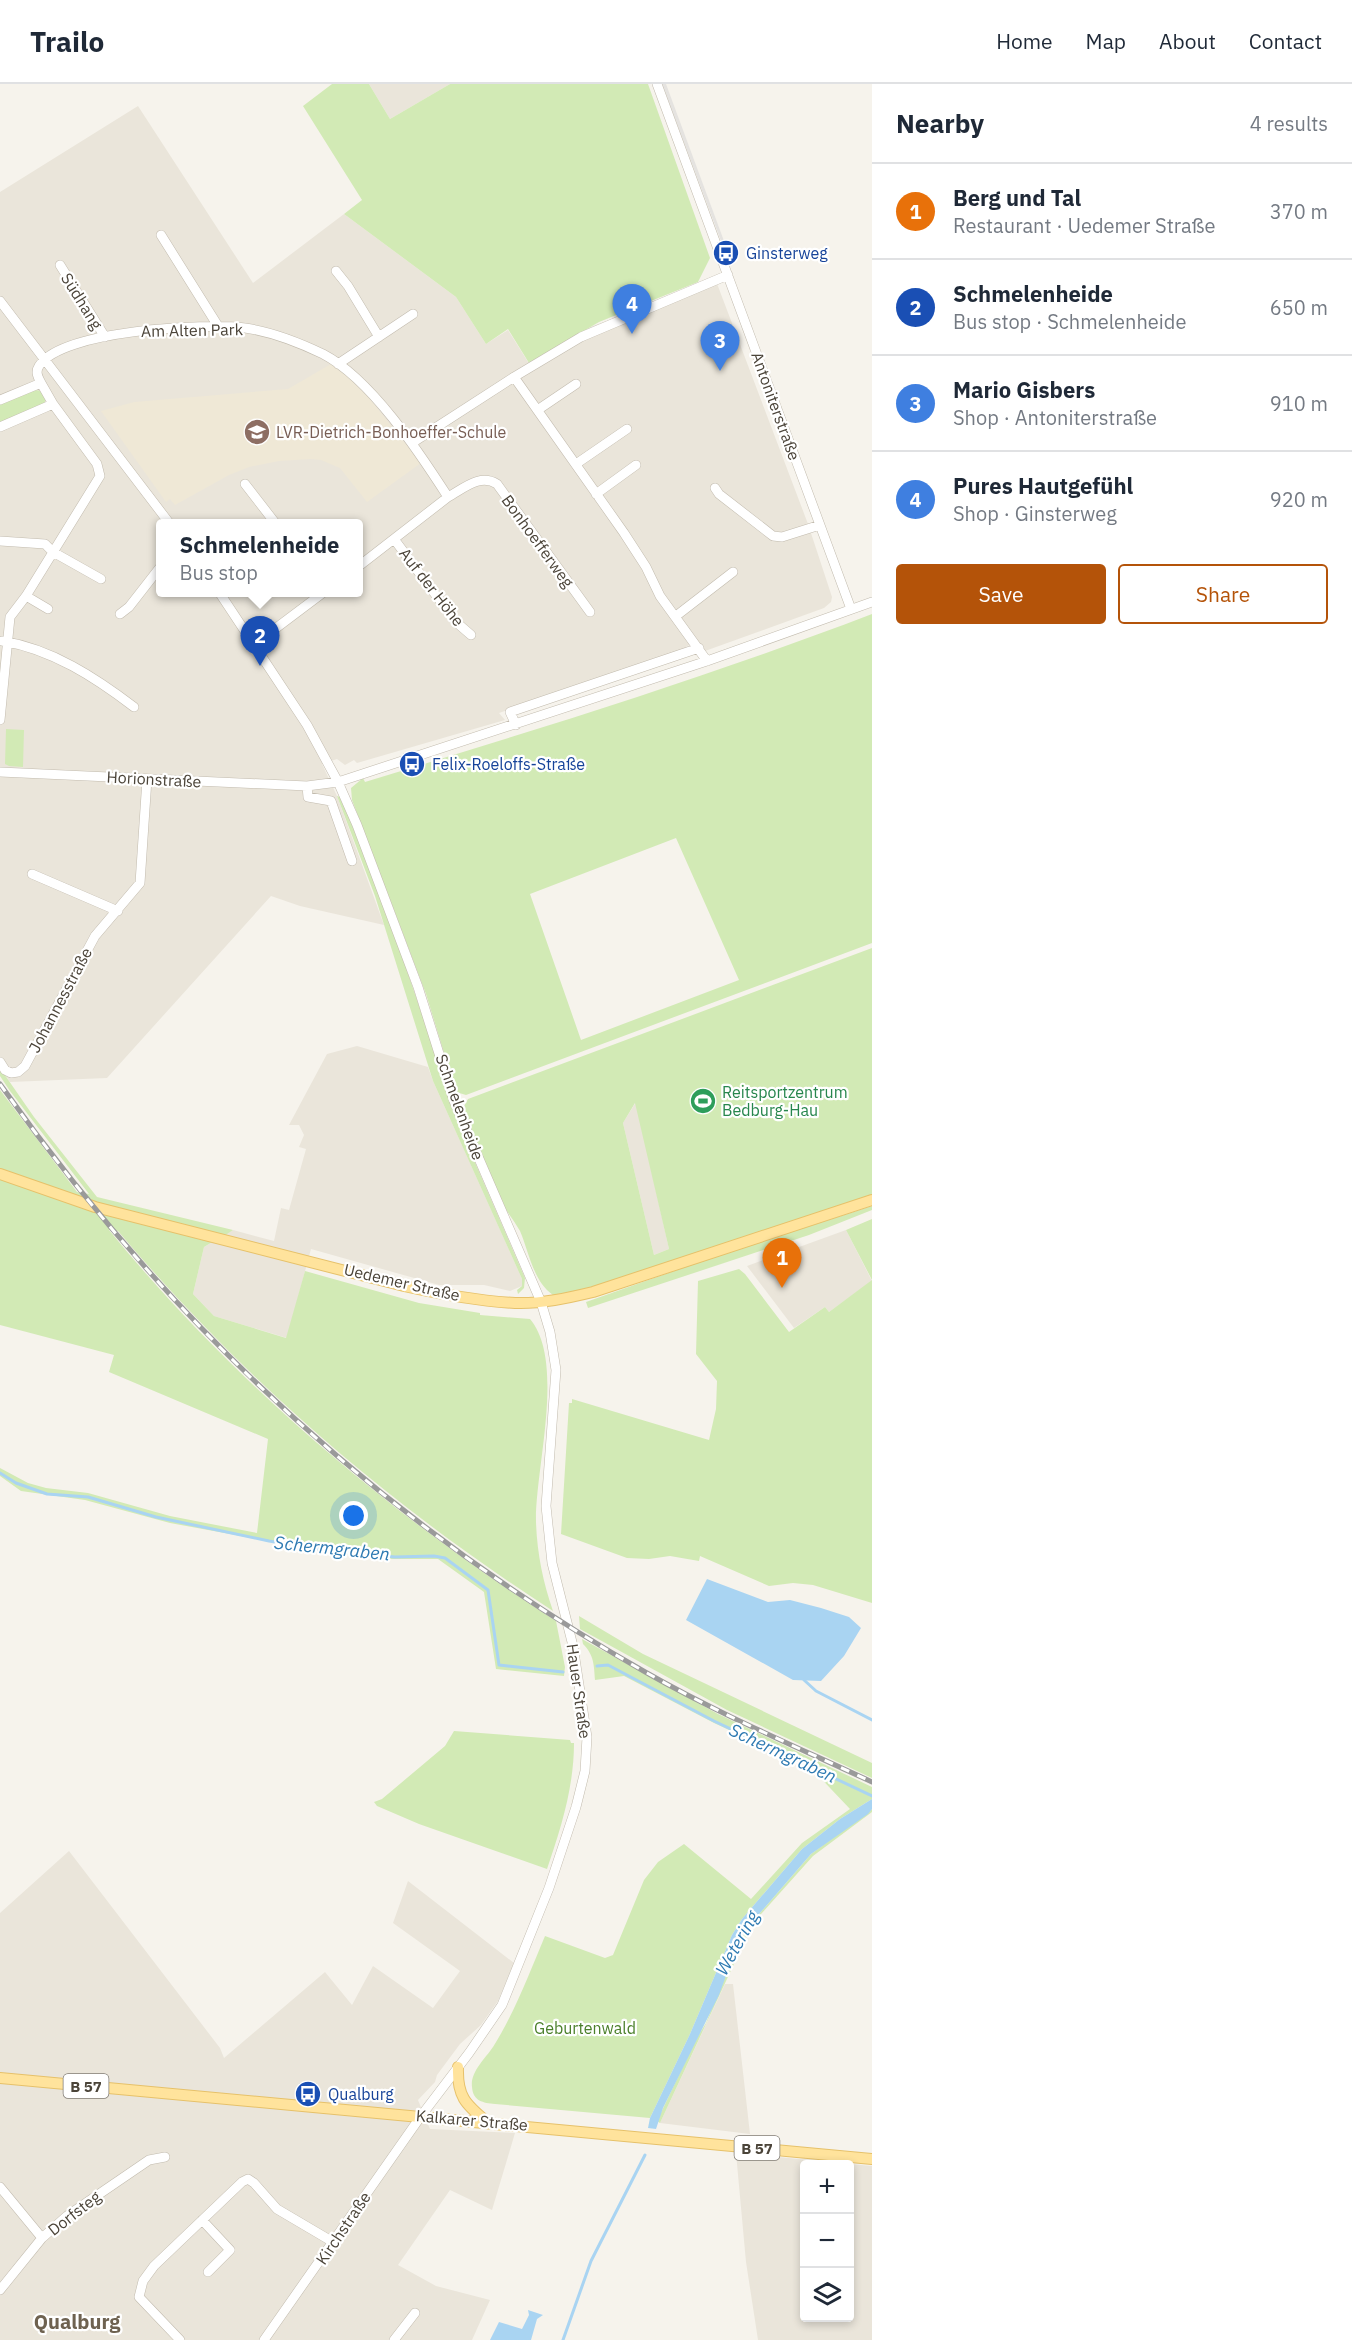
<!DOCTYPE html>
<html lang="en">
<head>
<meta charset="utf-8">
<style>
  :root { --surface:#fff; --page:#f2f2f3; --text:#1f2937; --muted:#747a83; --line:#e0e1e3; --accent:#b45309 }
  body { margin:0; font-family:"IBM Plex Sans",sans-serif; background:var(--page); color:var(--text) }
  .controls { position:absolute; right:18px; bottom:18px; display:grid; overflow:hidden; border-radius:6px; box-shadow:0 3px 9px #0003 }
  .controls button { width:54px; height:54px; display:grid; place-items:center; padding:0; border:0; border-bottom:2px solid var(--line); background:var(--surface); color:var(--text); font:30px sans-serif }
  .you { position:absolute; left:354px; top:1432px; width:21px; height:21px; margin:-15px; border:4px solid #fff; border-radius:50%; background:#1a73e8; box-shadow:0 0 0 9px #1a73e833 }
  .badge { display:grid; place-items:center; width:39px; height:39px; border-radius:50%; background:var(--accent); color:#fff; font-size:20px; font-weight:700 }
  .pin { position:absolute; translate:-50% -50px; filter:drop-shadow(0 2px 3px #0008) }
  .pin::after { content:''; position:absolute; top:32px; width:21px; height:18px; background:inherit; clip-path:polygon(0 0,100% 0,50% 100%) }
  .popup { position:absolute; left:156px; top:435px; width:207px; height:78px; box-sizing:border-box; display:grid; place-content:center; border-radius:6px; background:var(--surface); filter:drop-shadow(0 2px 4px #0005); font-size:20px; white-space:nowrap; color:var(--muted) }
  .popup b { font-size:22px; color:var(--text) }
  .popup::after { content:''; position:absolute; left:50%; top:100%; margin-left:-12px; border:12px solid transparent; border-top-color:var(--surface) }
  .list { margin:0; padding:0; list-style:none }
  h2 { display:flex; justify-content:space-between; align-items:center; height:78px; margin:0; padding:0 24px; font-size:26px }
  h2 small { font-size:20px; font-weight:400; color:var(--muted) }
  .list li { display:grid; grid-template-columns:39px 1fr auto; gap:18px; align-items:center; box-sizing:border-box; height:96px; padding:0 24px; border-top:2px solid var(--line) }
  .list b { display:block; font-size:22px; white-space:nowrap }
  .list p { margin:0; font-size:20px; white-space:nowrap; color:var(--muted) }
  .list em { font-size:20px; font-style:normal; color:var(--muted) }
  .actions { display:flex; gap:12px; padding:18px 24px }
  .actions a { flex:1; padding:14px 0; border:2px solid var(--accent); border-radius:6px; text-align:center; font-size:21px; color:var(--accent) }
  .actions .main { background:var(--accent); color:#fff }
  .icon { flex:none; width:33px; height:33px; fill:none; stroke:currentColor; stroke-width:2; stroke-linecap:round; stroke-linejoin:round }
  .map { position:relative; flex:none; width:872px; height:2256px; overflow:hidden }
  header { display:flex; align-items:center; gap:36px; box-sizing:border-box; height:84px; padding:0 30px; background:var(--surface); border-bottom:2px solid var(--line) }
  header strong { font-size:28px }
  nav { display:flex; gap:33px; margin-inline-start:auto; font-size:21px }
  main { display:flex }
  aside { flex:1; background:var(--surface) }
  .map>svg:first-child { display:block }
  .residential { fill:#eae5da; fill-rule:evenodd }
  .education { fill:#efe8d6 }
  .green { fill:#d2eab5; fill-rule:evenodd }
  .parking { fill:#e5e3e0 }
  .water { fill:#a9d4f2 }
  .lines { fill:none; stroke-linecap:round; stroke-linejoin:round }
  .stream { stroke:#a9d4f2; stroke-width:3 }
  .minor-casing { stroke:#c2bbae; stroke-width:10 }
  .major-casing { stroke:#e6c16a; stroke-width:12 }
  .minor { stroke:#fff; stroke-width:9 }
  .major { stroke:#ffe39c; stroke-width:10 }
  .rail-casing { stroke:#9a9a9a; stroke-width:5 }
  .rail { stroke:#fff; stroke-width:3; stroke-dasharray:9; stroke-linecap:butt }
  .labels { text-anchor:middle; dominant-baseline:central; stroke-width:4.5; stroke-linejoin:round; paint-order:stroke }
  .shield { fill:#fff; stroke:#817c74; stroke-width:1.5 }
  .shield-label { font-size:15px; font-weight:bold; fill:#4b4439 }
  .transit-label { font-size:16px; fill:#164399; stroke:#fff; text-anchor:start }
  .street-label { font-size:16px; fill:#4b4439; stroke:#fff }
  .education-label { font-size:16px; fill:#785e54; stroke:#fff; text-anchor:start }
  .leisure-label { font-size:16px; fill:#27864d; stroke:#fff; text-anchor:start }
  .park-label { font-size:16px; fill:#4a7f2a; stroke:#fff }
  .water-label { font-size:18px; font-style:italic; fill:#2e7ab2; stroke:#fff }
  .quarter-label { font-size:20px; font-weight:bold; fill:#6e6250; stroke:#fff }
</style>
</head>
<body>
<header>
<strong>Trailo</strong>
<nav><a>Home</a><a>Map</a><a>About</a><a>Contact</a></nav>
</header>
<main>
<div class="map">
<svg width="872" height="2256" viewBox="0 0 872 2256">
  <rect width="100%" height="100%" fill="#f6f3ec"/>
  <path class="residential" d="M369 0H450L390 35Z
    M138 22 253 199 344 130 456 213 486 260 508 246 528 278 590 243 716 197 808 440 832 513 831 518 824 524 705 567 697 556 675 570 499 629 505 636 357 679 354 676 345 681 337 675 322 680 337 712 384 841 300 822 271 812 107 994 10 998 0 984V108ZM161 440H359V508H161Z
    M357 962 428 983 433 997 514 1177 522 1195V1202L510 1207 484 1201H439L311 1165 287 1254 214 1232 193 1210 204 1163 233 1146 274 1157 281 1124 289 1126 306 1065 299 1063 304 1051 299 1041H289L327 970Z
    M636 1018 669 1165 654 1171 623 1039Z
    M846 1146 872 1197 829 1228 825 1223 794 1244 747 1182Z
    M69 1767 220 1964 224 1974 325 1888 352 1921 373 1882 433 1924 460 1887 393 1839 408 1797 514 1879 498 1917 481 1941 460 1960 437 1991 435 1998 418 2016 430 2045 515 2049 492 2126 450 2106 398 2181 436 2202 490 2216 472 2256H0V1829Z
    M725 1900H733L750 2050 660 2039Z
    M736 2069 872 2082V2256H758L746 2178ZM804 2080H850V2234H804Z"/>
  <path class="education" d="M331 280 342 287 369 314 421 379 367 418 340 384 321 376 311 375 279 377 249 383 229 391 175 421 170 415 166 418 101 327 134 318 288 305Z"/>
  <path class="green" d="M332 0H369L390 35 450 0H648L710 174 698 198 599 238 529 279 508 245 486 260 456 213 344 130 362 116 303 22Z
    M35 306 41 307 46 314 44 321 0 340V320Z
    M872 530V859L466 1011 456 1008 426 910 352 716 351 704 363 694 365 698C536 646 705 594 872 530ZM676 754 739 896 581 956 530 810Z
    M6 645 24 646 23 683 9 682 5 680Z
    M337 712 341 713 391 840 464 1053 525 1194 524 1204 518 1210 517 1206 522 1202V1195L433 997 375 812Z
    M872 864V1112L584 1206 553 1211C533 1197 529 1168 520 1147 514 1136 505 1126 500 1115 487 1086 475 1056 462 1026L468 1015ZM635 1019 669 1165 654 1171 623 1039Z
    M0 984 34 1033 97 1113 233 1146 224 1152 94 1119 0 1085V1006L77 1108 89 1110 10 1007 0 992Z
    M0 1095 214 1157 204 1163 193 1210 214 1232 286 1254 305 1187 419 1219 480 1229V1231L530 1235C566 1278 535 1384 536 1438 537 1469 543 1498 553 1527 388 1420 246 1298 118 1147L109 1146C235 1300 388 1429 556 1537L565 1583 564 1592 496 1585 484 1508 438 1475H392L333 1469 170 1439 85 1416 21 1407 0 1392V1384L28 1399 46 1404 88 1409 170 1432 257 1449 268 1355 109 1288 114 1271 0 1241Z
    M872 1122V1126L809 1151 588 1224 586 1218 711 1174Z
    M872 1135V1196L846 1146Z
    M739 1185 745 1190 789 1248 825 1223 829 1228 872 1196V1519L813 1501 793 1499 769 1502 700 1472 699 1477 670 1472 649 1475 627 1474 561 1450 569 1319H572V1315L709 1356 716 1325 717 1297 696 1270 698 1197Z
    M579 1532 643 1570 872 1679V1694L727 1626 580 1545Z
    M582 1555 718 1630 872 1703V1715L840 1735 802 1765 742 1835 732 1851 690 1950 650 2034 495 2020C483 2019 473 2017 472 2003 470 1988 485 1975 493 1963 515 1928 529 1890 545 1852L605 1874 613 1871 644 1796 658 1778 684 1760 751 1815 802 1759 850 1725 811 1684 714 1639 624 1592 595 1596C594 1581 594 1571 583 1560Z
    M454 1647 570 1656 571 1659H574C574 1703 561 1744 547 1785L419 1740 377 1722 374 1718 382 1715 445 1662Z
    M872 1725V1728L813 1772 753 1839 660 2039 657 2037 695 1957 706 1939 739 1856 747 1844 811 1770Z"/>
  <path class="parking" d="M662 0H666L724 157V165Z"/>
  <path class="water" d="M707 1495 768 1518 790 1516 821 1524 849 1533 861 1544 844 1572 821 1597 793 1596 686 1536Z
    M872 1715V1725L868 1730 811 1770 747 1844 739 1856 719 1911 663 2024 656 2045 648 2044 650 2034 690 1950 732 1851 742 1835 802 1765 840 1735Z
    M528 2226 543 2231 537 2235 531 2256H490L499 2238 522 2245 529 2231Z"/>
  <g class="lines">
    <path class="stream" d="M0 1389 16 1399 47 1410 88 1413 156 1433 269 1457 318 1465 395 1473 434 1472 445 1474 488 1506 499 1581 563 1588
      M597 1582 608 1581 714 1637 872 1712
      M804 1596 816 1607 872 1636
      M563 2256 591 2177 645 2071"/>
    <g class="minor-casing">
      <path id="minor" d="M657 0 851 525
        M161 151 218 242
        M60 181 105 253
        M336 187 348 202 379 253
        M0 217 170 440
        M338 280 413 230
        M514 293 624 449 646 483 660 512 707 577
        M41 299 53 320
        M0 316 41 299C38 293 35 288 39 282 61 246 206 239 245 244 273 248 298 258 323 270 371 295 419 368 448 413L359 482
        M539 325 576 300
        M0 343 53 320 97 380 100 392 26 512 10 533 0 636
        M412 359 514 293 581 253 728 191
        M576 380 627 345
        M245 400 276 440
        M715 404 719 410 773 452 782 453 820 441
        M596 410 636 381
        M448 413C463 405 480 389 497 400L590 528
        M394 455 456 538 471 551
        M0 457 45 460 53 468 101 495
        M219 508 307 641 338 698 357 741 418 903 454 1017 541 1218 550 1248 556 1286 546 1422 552 1479 573 1562 587 1653 585 1687 576 1723 549 1804 502 1921 469 1969 421 2032 264 2256
        M26 512 48 525
        M120 530 129 523 161 482
        M676 532 733 488
        M2 557C52 565 96 594 134 623
        M255 560 324 508
        M516 641 510 628 699 564
        M0 688 307 702 338 698 707 577 872 518
        M307 702 308 713 331 717 352 777
        M32 790 118 827
        M0 978 5 986 11 989 18 988 25 982 95 852 140 799 147 695
        M0 2103 42 2154
        M202 2136 230 2166 208 2188
        M0 2206 42 2154 67 2132 149 2076 165 2073
        M180 2256 139 2213 143 2197 154 2182 242 2098 248 2095 254 2099 277 2125 333 2158
        M394 2256 415 2229"/>
    </g>
    <g class="major-casing">
      <path id="major" d="M0 1090 95 1123 404 1202C440 1210 478 1217 515 1219 541 1220 568 1214 593 1208L872 1116
        M458 1983C457 2012 465 2020 487 2038
        M0 1994 872 2075"/>
    </g>
    <use href="#minor" class="minor"/>
    <use href="#major" class="major"/>
    <g class="rail-casing">
      <path id="rail" d="M0 1000C173 1245 386 1441 647 1589 719 1630 797 1663 872 1698"/>
    </g>
    <use href="#rail" class="rail"/>
  </g>
  <defs>
    <g id="bus-disc" transform="scale(1.35)"><circle r="9.5" fill="#1a4fb4" stroke="#fff"/><path d="M-5-6H5V4H4V6H2V4H-2V6H-4V4H-5ZM-3.5-4V0h7V-4ZM-3.5 1.2v1.5H-2V1.2ZM2 1.2v1.5H3.5V1.2Z" fill="#fff"/></g>
    <g id="school-disc" transform="scale(1.35)"><circle r="9.5" fill="#8d6e63" stroke="#fff"/><path d="M0-5L7-2L0 1L-7-2ZM-4 1L0 2.5L4 1V4Q0 6-4 4Z" fill="#fff"/></g>
    <g id="stadium-disc" transform="scale(1.35)"><circle r="9.5" fill="#2e9e5b" stroke="#fff"/><path d="M0-5a6.5 5 0 1 0 0 10a6.5 5 0 1 0 0-10ZM-3.5-1.8h7v3.6h-7Z" fill="#fff"/></g>
  </defs>
  <g fill-rule="evenodd">
    <use href="#bus-disc" x="726" y="169"/>
    <use href="#school-disc" x="257" y="348"/>
    <use href="#bus-disc" x="412" y="680"/>
    <use href="#stadium-disc" x="703" y="1017"/>
    <use href="#bus-disc" x="308" y="2010"/>
  </g>
  <g class="labels">
    <g class="shield">
      <rect x="63.5" y="1990" width="45" height="24" rx="4.5"/>
      <rect x="734.5" y="2052" width="45" height="24" rx="4.5"/>
    </g>
    <g class="shield-label">
      <text x="86" y="2002">B 57</text>
      <text x="757" y="2064">B 57</text>
    </g>
    <g class="transit-label">
      <text x="746" y="169">Ginsterweg</text>
      <text x="432" y="680">Felix-Roeloffs-Straße</text>
      <text x="328" y="2010">Qualburg</text>
    </g>
    <g class="street-label">
      <text transform="translate(82 217) rotate(58)">Südhang</text>
      <text transform="translate(192 246) rotate(-1)">Am Alten Park</text>
      <text transform="translate(776 322) rotate(70)">Antoniterstraße</text>
      <text transform="translate(538 457) rotate(54)">Bonhoefferweg</text>
      <text transform="translate(432 503) rotate(52)">Auf der Höhe</text>
      <text transform="translate(154 695) rotate(3)">Horionstraße</text>
      <text transform="translate(60 916) rotate(-62)">Johannesstraße</text>
      <text transform="translate(460 1023) rotate(70)">Schmelenheide</text>
      <text transform="translate(402 1198) rotate(13)">Uedemer Straße</text>
      <text transform="translate(579 1607) rotate(82)">Hauer Straße</text>
      <text transform="translate(472 2036) rotate(5)">Kalkarer Straße</text>
      <text transform="translate(74 2129) rotate(-38)">Dorfsteg</text>
      <text transform="translate(343 2144) rotate(-56)">Kirchstraße</text>
    </g>
    <g class="education-label">
      <text x="276" y="348">LVR-Dietrich-Bonhoeffer-Schule</text>
    </g>
    <g class="leisure-label">
      <text x="722" y="1008">Reitsportzentrum<tspan x="722" dy="18">Bedburg-Hau</tspan></text>
    </g>
    <g class="park-label">
      <text x="585" y="1944">Geburtenwald</text>
    </g>
    <g class="water-label">
      <text transform="translate(332 1464) rotate(6)">Schermgraben</text>
      <text transform="translate(783 1669) rotate(25)">Schermgraben</text>
      <text transform="translate(737 1859) rotate(-61)">Wetering</text>
    </g>
    <g class="quarter-label">
      <text x="77" y="2237">Qualburg</text>
    </g>
  </g>
</svg>
<div class="controls">
<button>+</button>
<button>−</button>
<button><svg class="icon" aria-label="layers" viewBox="0 0 24 24"><path d="M12 4l9 5-9 5-9-5zM3 14l9 5 9-5"/></svg></button>
</div>
<div class="you"></div>
<div class="pin badge" style="left:782px;top:1204px;background:#e8710a">1</div>
<div class="pin badge" style="left:260px;top:582px;background:#1a4fb4">2</div>
<div class="popup"><b>Schmelenheide</b>Bus stop</div>
<div class="pin badge" style="left:720px;top:287px;background:#3f7fe0">3</div>
<div class="pin badge" style="left:632px;top:250px;background:#3f7fe0">4</div>
</div>
<aside>
<h2>Nearby<small>4 results</small></h2>
<ul class="list">
<li><span class="badge" style="background:#e8710a">1</span><div><b>Berg und Tal</b><p>Restaurant · Uedemer Straße</p></div><em>370 m</em></li>
<li><span class="badge" style="background:#1a4fb4">2</span><div><b>Schmelenheide</b><p>Bus stop · Schmelenheide</p></div><em>650 m</em></li>
<li><span class="badge" style="background:#3f7fe0">3</span><div><b>Mario Gisbers</b><p>Shop · Antoniterstraße</p></div><em>910 m</em></li>
<li><span class="badge" style="background:#3f7fe0">4</span><div><b>Pures Hautgefühl</b><p>Shop · Ginsterweg</p></div><em>920 m</em></li>
</ul>
<div class="actions"><a class="main">Save</a><a>Share</a></div>
</aside>
</main>
</body>
</html>
